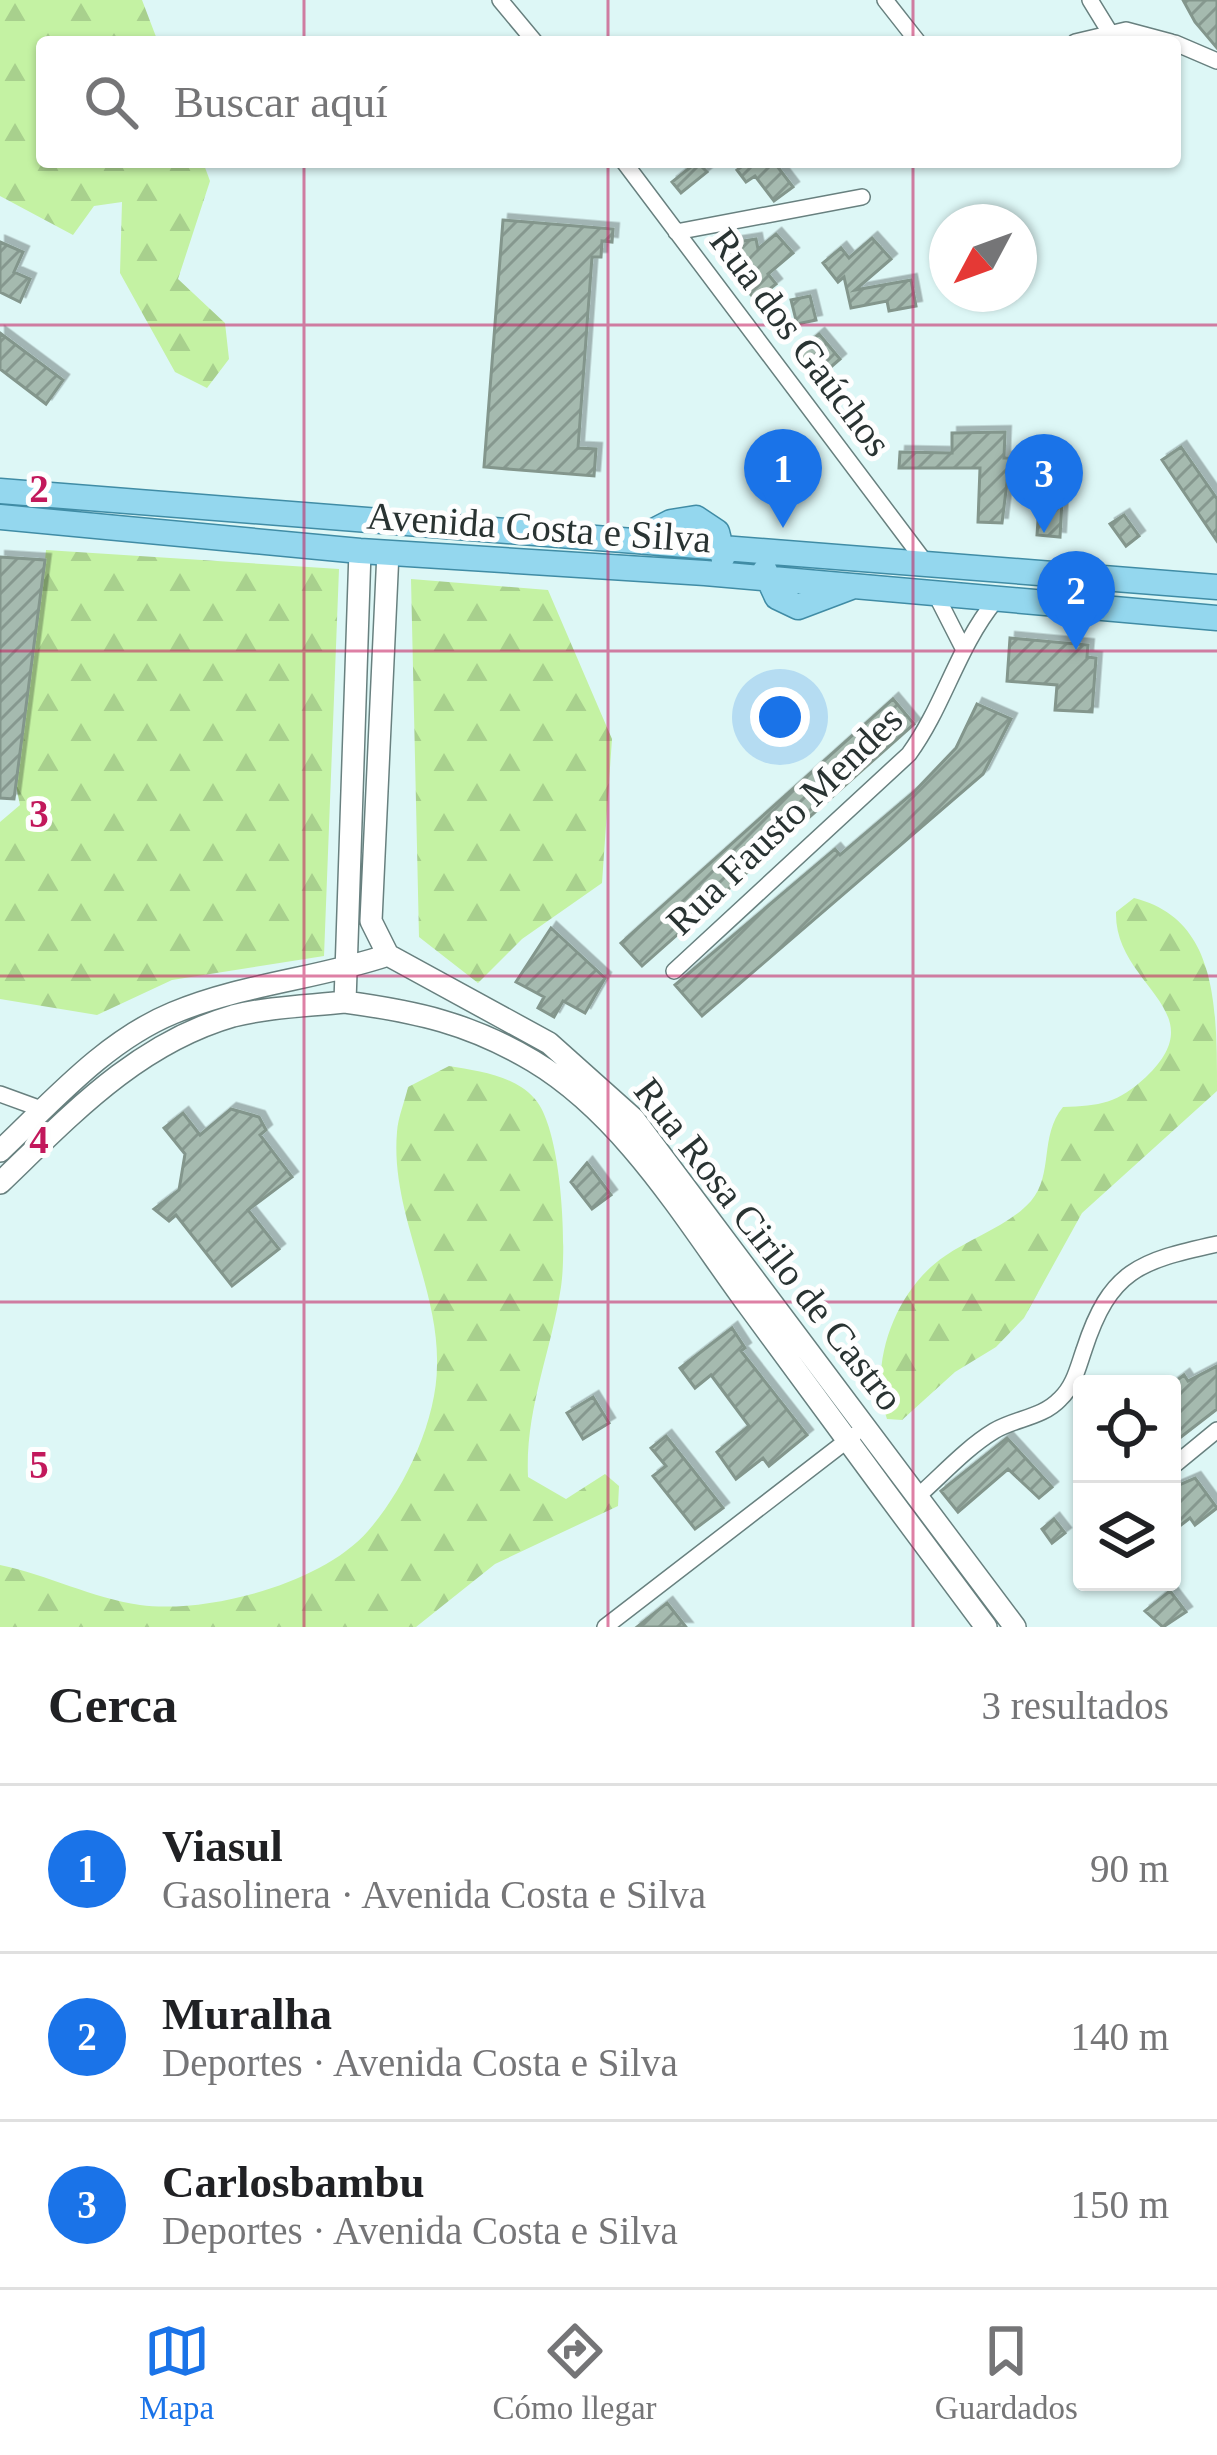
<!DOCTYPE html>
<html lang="es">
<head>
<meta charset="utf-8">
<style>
  :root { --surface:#fff; --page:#f2f2f2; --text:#202124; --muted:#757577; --line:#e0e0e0; --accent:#1a73e8 }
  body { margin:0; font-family:"Times New Roman",serif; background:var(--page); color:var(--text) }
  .controls { position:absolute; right:36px; bottom:36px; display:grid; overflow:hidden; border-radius:12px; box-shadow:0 3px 9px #0004 }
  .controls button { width:108px; height:108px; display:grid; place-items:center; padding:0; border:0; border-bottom:3px solid var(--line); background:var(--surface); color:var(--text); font:60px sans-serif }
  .compass { position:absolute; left:929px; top:204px; width:108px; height:108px; border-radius:50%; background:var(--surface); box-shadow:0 3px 9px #0004; rotate:229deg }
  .you { position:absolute; left:780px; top:717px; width:42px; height:42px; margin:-30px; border:9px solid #fff; border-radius:50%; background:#1a73e8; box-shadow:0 0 0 18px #1a73e833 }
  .badge { display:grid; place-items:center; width:78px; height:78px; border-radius:50%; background:var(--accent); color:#fff; font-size:39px; font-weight:700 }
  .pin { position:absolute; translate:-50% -99px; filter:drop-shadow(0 3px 6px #0008) }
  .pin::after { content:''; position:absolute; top:63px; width:42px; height:36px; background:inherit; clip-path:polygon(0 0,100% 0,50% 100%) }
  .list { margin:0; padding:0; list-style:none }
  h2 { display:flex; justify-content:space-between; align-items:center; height:156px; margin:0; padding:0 48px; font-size:51px }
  h2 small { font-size:39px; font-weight:400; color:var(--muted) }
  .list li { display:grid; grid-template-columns:78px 1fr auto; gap:36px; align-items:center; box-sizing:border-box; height:168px; padding:0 48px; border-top:3px solid var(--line) }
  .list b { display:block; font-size:45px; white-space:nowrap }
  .list p { margin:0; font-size:39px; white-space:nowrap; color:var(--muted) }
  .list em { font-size:39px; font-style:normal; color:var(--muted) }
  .icon { flex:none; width:66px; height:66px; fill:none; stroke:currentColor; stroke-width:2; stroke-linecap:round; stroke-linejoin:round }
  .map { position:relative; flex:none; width:1217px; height:1627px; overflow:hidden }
  .search { position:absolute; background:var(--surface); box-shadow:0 3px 9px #0004; left:36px; right:36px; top:36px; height:132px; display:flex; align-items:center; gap:30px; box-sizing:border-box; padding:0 42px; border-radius:12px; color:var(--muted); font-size:45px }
  .sheet { height:660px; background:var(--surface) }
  nav { display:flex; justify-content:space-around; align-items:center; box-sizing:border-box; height:168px; border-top:3px solid var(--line); background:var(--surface); font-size:33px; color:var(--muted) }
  nav a { display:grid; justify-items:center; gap:6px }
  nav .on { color:var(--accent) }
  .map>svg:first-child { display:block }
  .forest { fill:url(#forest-firs) }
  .building { fill:url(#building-hatch); stroke:#83968c; stroke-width:3; filter:url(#shadow) }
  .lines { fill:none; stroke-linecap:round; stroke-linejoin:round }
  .street-casing { stroke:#68807f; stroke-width:18 }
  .secondary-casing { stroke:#68807f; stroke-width:24 }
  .primary-casing { stroke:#408ca5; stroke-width:27 }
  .street { stroke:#fff; stroke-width:15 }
  .secondary { stroke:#fff; stroke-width:21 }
  .primary { stroke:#94d7ee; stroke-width:24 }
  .grid { fill:none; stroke:#c2185b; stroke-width:3; stroke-opacity:0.55 }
  .labels { text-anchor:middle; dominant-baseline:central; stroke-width:10; stroke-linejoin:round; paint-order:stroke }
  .street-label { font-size:39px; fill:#293332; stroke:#fefefe }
  .grid-label { font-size:39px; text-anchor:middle; font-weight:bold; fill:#c2185b; stroke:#fefefe; stroke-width:10; stroke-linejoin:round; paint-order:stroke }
</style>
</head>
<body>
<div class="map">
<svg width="1217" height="1627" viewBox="0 0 1217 1627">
  <defs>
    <pattern id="forest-firs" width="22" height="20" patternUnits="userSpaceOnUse" patternTransform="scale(3)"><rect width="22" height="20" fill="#c4f2a3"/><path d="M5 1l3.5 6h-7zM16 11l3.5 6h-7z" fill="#a8d08d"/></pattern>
    <pattern id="building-hatch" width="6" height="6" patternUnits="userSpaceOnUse" patternTransform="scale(3)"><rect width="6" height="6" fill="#a5baaf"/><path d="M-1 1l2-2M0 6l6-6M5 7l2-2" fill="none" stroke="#86988f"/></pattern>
    <filter id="shadow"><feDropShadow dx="5.5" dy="-5.5" stdDeviation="0" flood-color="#0004"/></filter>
  </defs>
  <rect width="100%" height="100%" fill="#ddf7f6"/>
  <path class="forest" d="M0 0H142L158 42H42V162H203L210 181 178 279 225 323 229 359 207 388 175 372 120 273 122 202 94 206 73 235 0 196Z
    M46 550 339 569 324 956 172 980 97 1015 0 999V822L20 805 8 747 42 591Z
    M411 579 548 590 612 739 602 883 522 939 478 983 419 937Z
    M1134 898C1217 919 1217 1004 1217 1091L1082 1213 1024 1318 996 1347 955 1372 902 1420 887 1419C867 1363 897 1288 945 1256 971 1238 1010 1225 1031 1201 1054 1174 1039 1136 1063 1107 1100 1106 1118 1103 1146 1077 1217 1010 1114 986 1116 912Z
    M449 1066C478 1071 513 1075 534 1098 562 1127 567 1247 561 1287 551 1353 525 1409 528 1477L566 1499 605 1474 619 1486 618 1506 495 1564 416 1627H0V1565C48 1575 92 1598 140 1605 207 1614 322 1584 368 1531 404 1490 437 1421 437 1365 439 1287 390 1211 397 1132 398 1117 405 1101 408 1087Z"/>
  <path class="building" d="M1183 0H1217V48L1195 22Z
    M697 162 707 172 681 193 672 182Z
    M748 162H774L793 187 774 201 755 176 746 182 737 170Z
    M503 220 613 229 612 242 602 241 601 257H592L578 448 596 449 594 476 484 467Z
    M776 234 793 253 768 274 776 284 756 300 728 271 724 244 756 239 758 249Z
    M872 238 891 259 855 290 911 280 916 306 889 311 887 301 851 308 844 277 838 282 823 263 841 248 849 258Z
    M0 242 23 252 14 272 30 279 20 302 0 292Z
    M810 296 816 320 797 324 791 300Z
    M0 333 63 380 46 404 0 369Z
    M819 334 840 359 817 379 796 353Z
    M1005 432 1004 458H1010L1002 523 978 522 980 468H899L900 452 952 453V433Z
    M1181 447 1217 499V541L1162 460Z
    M1042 464 1064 465 1060 537 1037 535Z
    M1124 515 1139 536 1126 546 1110 524Z
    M0 557 45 560 14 799 0 798Z
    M1010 638 1088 645 1087 657 1096 658 1092 712 1055 710 1057 685 1007 681Z
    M893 699 914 724 642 966 621 943Z
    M977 704 1011 719 983 774 702 1016 675 985 835 849 840 855 914 792 956 748Z
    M551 928 605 978 585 1013 563 1001 554 1017 538 1008 544 997 516 982Z
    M231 1109 259 1117 266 1130 260 1135 292 1177 248 1210 279 1249 232 1286 176 1215 169 1221 154 1209 179 1190 185 1154 164 1128 183 1113 200 1135Z
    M587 1163 611 1195 592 1209 571 1182Z
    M732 1328 745 1348 741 1351 807 1435 769 1466 763 1458 736 1479 717 1452 749 1426 711 1375 695 1388 680 1368Z
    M1217 1366V1409L1172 1444V1384L1184 1375 1188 1381Z
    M593 1397 609 1423 583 1439 567 1413Z
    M666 1436 723 1508 695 1529 653 1476 666 1466 651 1448Z
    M1007 1438 1052 1487 1039 1498 1008 1469 958 1512 941 1491Z
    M1195 1478 1217 1508 1195 1525 1190 1518 1172 1532V1488Z
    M1054 1519 1065 1533 1052 1543 1042 1529Z
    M1170 1591 1186 1612 1163 1627 1145 1611Z
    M667 1603 686 1627H637Z"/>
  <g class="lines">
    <g class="street-casing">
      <path id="street" d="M500 0 535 42
        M885 0 918 42
        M1090 0 1109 31
        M1075 42 1126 30 1171 42
        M1175 43 1217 61
        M624 162 925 562
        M676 232 862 197
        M936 595 963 648
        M674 971 909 754C944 706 957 648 995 601
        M0 1094 44 1110
        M1172 1467 1217 1430
        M917 1497C942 1475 966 1448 994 1431 1016 1418 1042 1418 1060 1399 1074 1386 1078 1367 1084 1350 1110 1270 1139 1261 1217 1244
        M605 1627 854 1435"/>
    </g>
    <g class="secondary-casing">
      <path id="secondary" d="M360 551 345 1002C417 1012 469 1023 533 1061 625 1116 687 1222 748 1305 827 1413 906 1520 986 1627
        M388 552 371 921 388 955 549 1043 634 1119 1015 1627
        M0 1151C52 1102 105 1041 173 1013 242 984 317 979 388 955
        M0 1183C70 1116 136 1044 233 1016 268 1007 308 1006 345 1002"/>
    </g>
    <g class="primary-casing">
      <path id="primary" d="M0 491 1217 587
        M0 517 360 551 705 573 1217 618
        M642 537 671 522 696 518 717 532 723 556
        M765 571 777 597 798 607 851 587"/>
    </g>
    <use href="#street" class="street"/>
    <use href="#secondary" class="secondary"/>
    <use href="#primary" class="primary"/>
  </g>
  <path class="grid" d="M304 0V42M608 0V42M913 0V42M304 162V1627M608 162V1627M913 162V1627M0 325H1217M0 651H1217M0 976H1217M0 1302H1217"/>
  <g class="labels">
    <g class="street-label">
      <text transform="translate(801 342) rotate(53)">Rua dos Gaúchos</text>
      <text transform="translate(539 527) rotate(4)">Avenida Costa e Silva</text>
      <text transform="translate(784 820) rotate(-44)">Rua Fausto Mendes</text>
      <text transform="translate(769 1244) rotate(52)">Rua Rosa Cirilo de Castro</text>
    </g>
  </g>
  <g class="grid-label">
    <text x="39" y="502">2</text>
    <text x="39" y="827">3</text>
    <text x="39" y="1153">4</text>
    <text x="39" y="1478">5</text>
  </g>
</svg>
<div class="controls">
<button><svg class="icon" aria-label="locate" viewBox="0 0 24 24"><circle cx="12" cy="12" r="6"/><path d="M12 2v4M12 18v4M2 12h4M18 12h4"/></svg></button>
<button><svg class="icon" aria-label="layers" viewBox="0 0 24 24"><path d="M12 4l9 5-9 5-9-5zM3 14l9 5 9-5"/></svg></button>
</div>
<svg class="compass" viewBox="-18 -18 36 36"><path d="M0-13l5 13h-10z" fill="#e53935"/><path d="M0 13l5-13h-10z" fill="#757577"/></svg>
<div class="you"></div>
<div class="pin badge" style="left:783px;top:528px">1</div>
<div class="pin badge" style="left:1076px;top:650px">2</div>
<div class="pin badge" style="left:1044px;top:533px">3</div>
<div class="search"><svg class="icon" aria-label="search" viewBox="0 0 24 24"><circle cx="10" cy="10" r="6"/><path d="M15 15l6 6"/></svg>Buscar aquí</div>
</div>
<section class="sheet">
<h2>Cerca<small>3 resultados</small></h2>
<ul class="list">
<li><span class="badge">1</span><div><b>Viasul</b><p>Gasolinera · Avenida Costa e Silva</p></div><em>90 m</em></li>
<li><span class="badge">2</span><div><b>Muralha</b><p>Deportes · Avenida Costa e Silva</p></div><em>140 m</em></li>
<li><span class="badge">3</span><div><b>Carlosbambu</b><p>Deportes · Avenida Costa e Silva</p></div><em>150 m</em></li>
</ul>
</section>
<nav>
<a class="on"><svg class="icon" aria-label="map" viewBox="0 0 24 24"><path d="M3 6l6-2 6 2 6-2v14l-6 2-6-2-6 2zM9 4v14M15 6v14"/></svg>Mapa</a>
<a><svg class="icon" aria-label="directions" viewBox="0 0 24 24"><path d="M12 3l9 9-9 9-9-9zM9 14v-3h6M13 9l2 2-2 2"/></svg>Cómo llegar</a>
<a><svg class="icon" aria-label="saved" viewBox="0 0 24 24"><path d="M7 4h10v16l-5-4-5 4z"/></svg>Guardados</a>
</nav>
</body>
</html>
